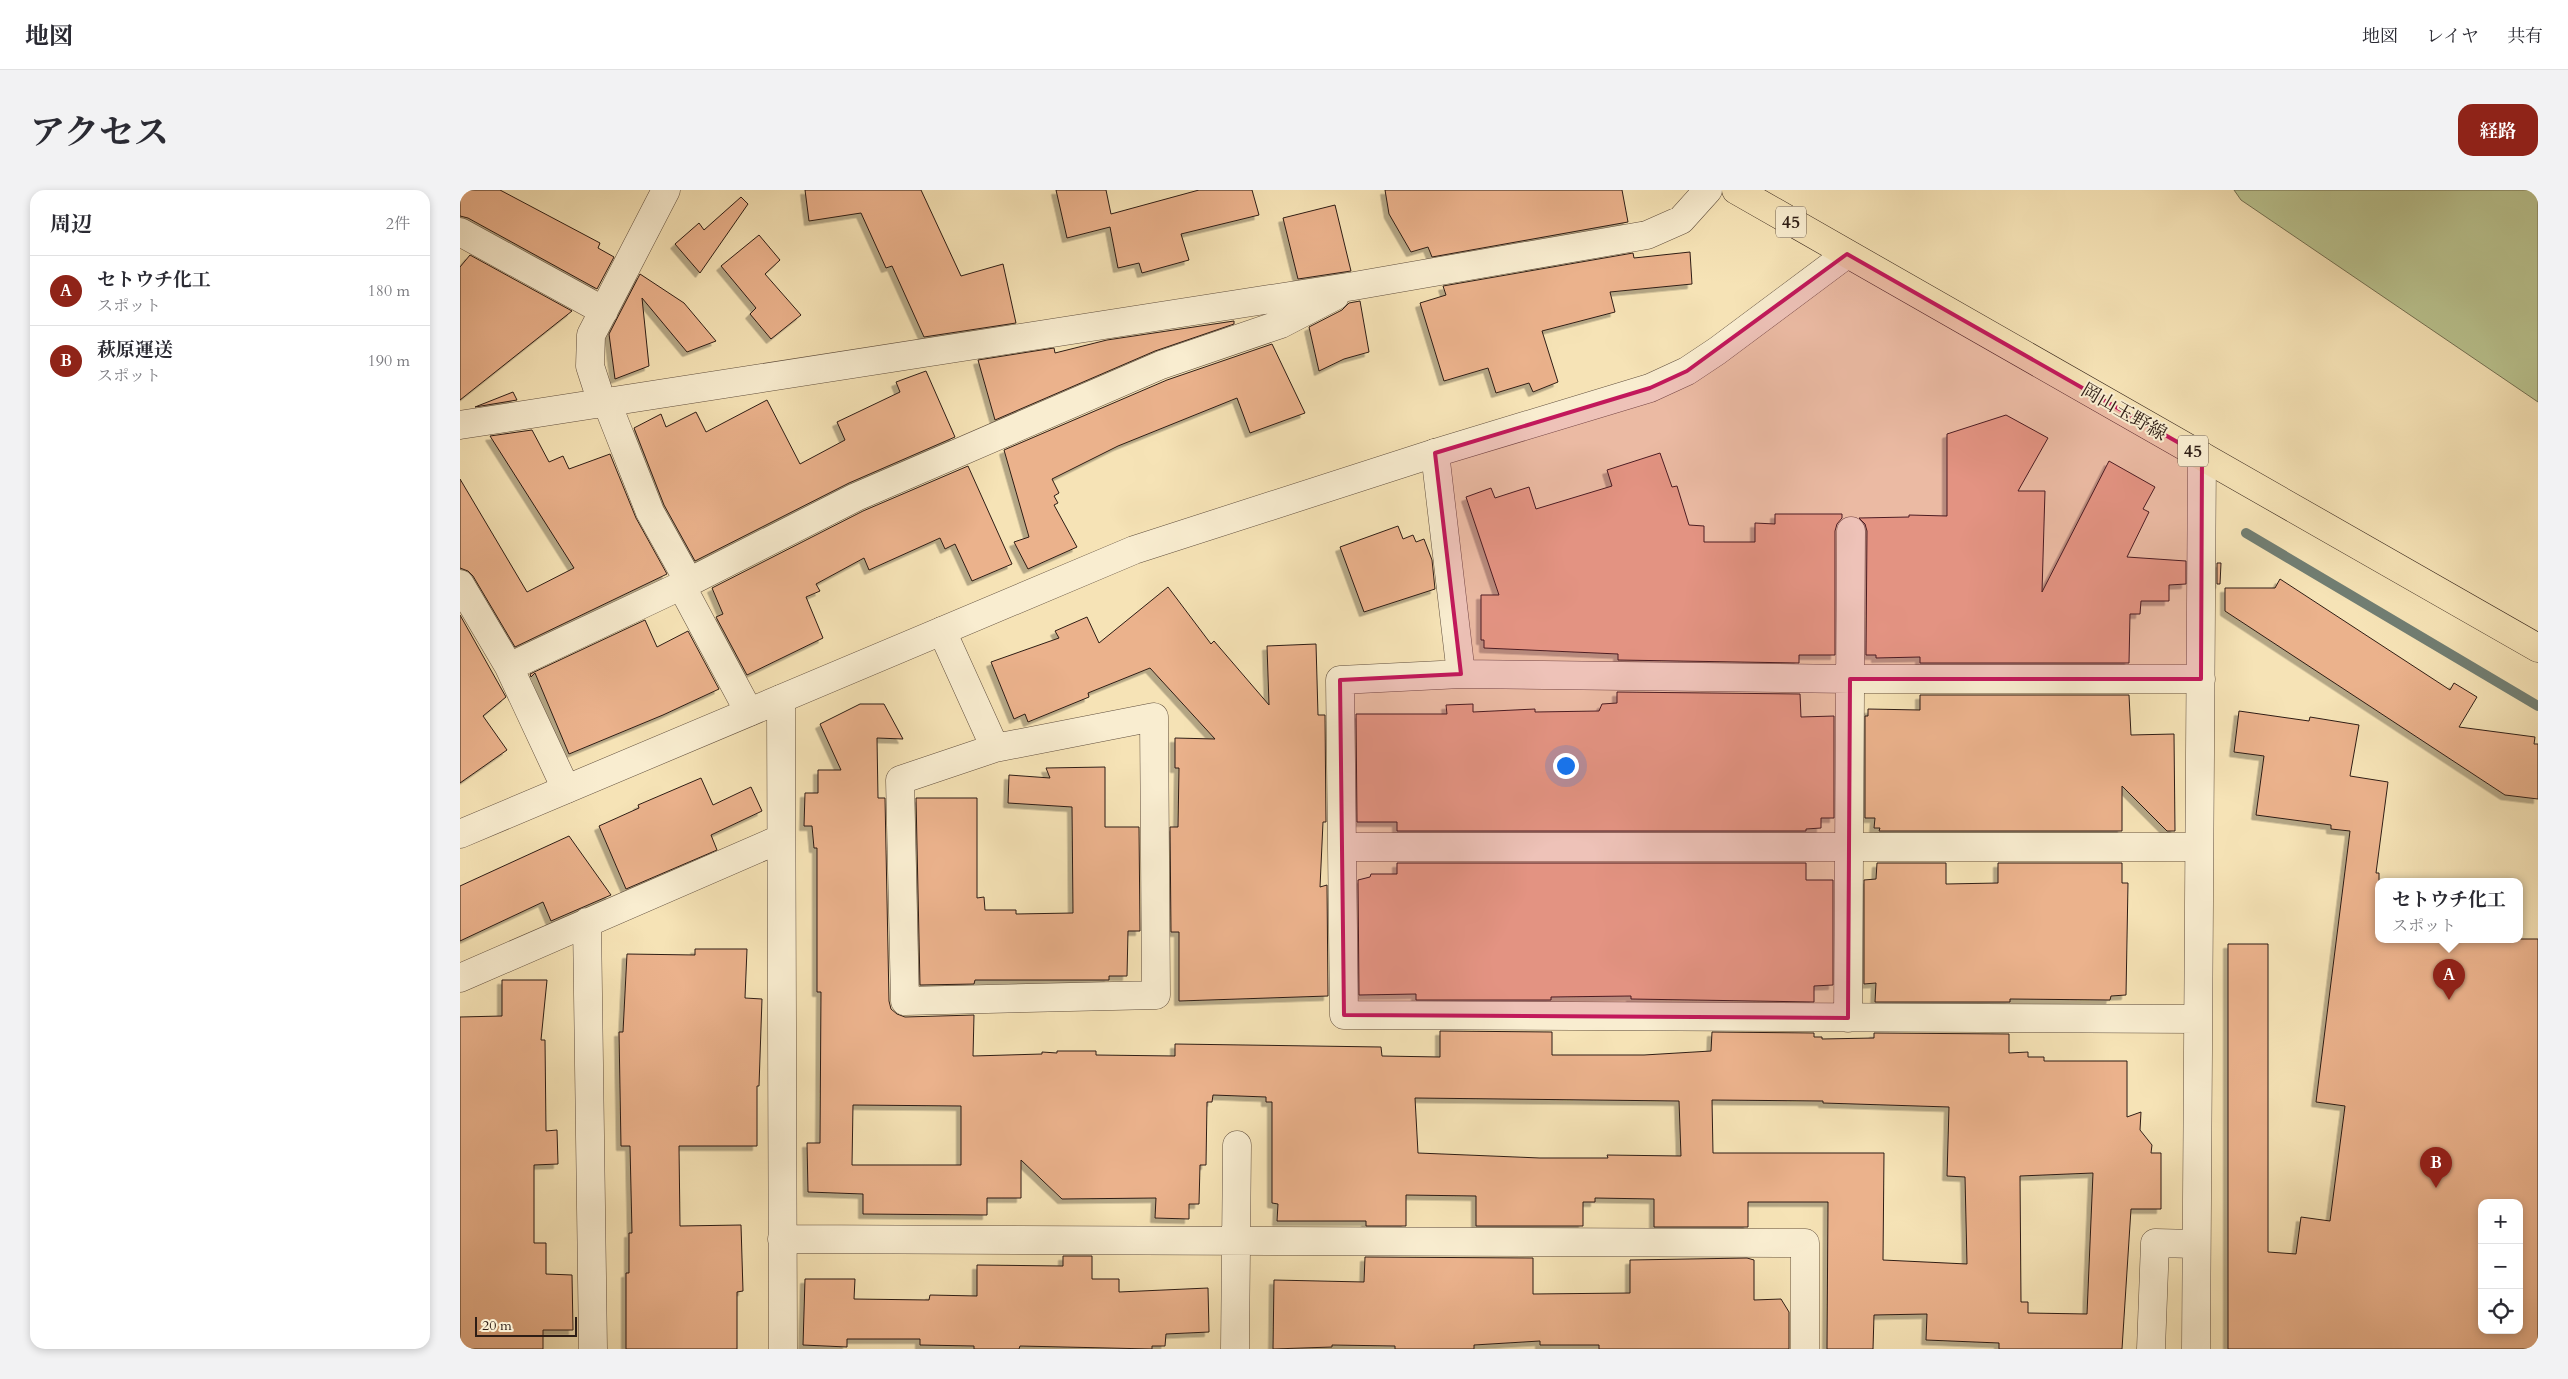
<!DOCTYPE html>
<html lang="ja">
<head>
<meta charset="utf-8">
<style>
  :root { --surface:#fff; --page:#f2f2f3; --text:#2b2b33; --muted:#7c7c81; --line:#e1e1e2; --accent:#8f2418 }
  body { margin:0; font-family:Cardo,"Noto Serif JP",serif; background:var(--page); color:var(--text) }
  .controls { position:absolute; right:15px; bottom:15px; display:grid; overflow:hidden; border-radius:10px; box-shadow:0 2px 8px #0003 }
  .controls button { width:45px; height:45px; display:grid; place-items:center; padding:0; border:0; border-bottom:1px solid var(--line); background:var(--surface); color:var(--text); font:25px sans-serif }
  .scale { position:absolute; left:15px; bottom:12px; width:102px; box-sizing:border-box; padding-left:5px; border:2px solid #2e1d15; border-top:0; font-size:14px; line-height:18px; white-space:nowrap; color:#2e1d15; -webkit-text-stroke:4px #f9edd0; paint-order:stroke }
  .you { position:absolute; left:1105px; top:575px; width:18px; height:18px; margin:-12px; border:4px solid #fff; border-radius:50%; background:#1a73e8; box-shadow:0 0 0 8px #1a73e833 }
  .badge { display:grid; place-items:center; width:32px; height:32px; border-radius:50%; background:var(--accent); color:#fff; font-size:16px; font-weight:700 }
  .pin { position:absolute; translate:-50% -41px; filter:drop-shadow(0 1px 2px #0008) }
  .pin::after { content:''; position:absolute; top:26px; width:18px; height:15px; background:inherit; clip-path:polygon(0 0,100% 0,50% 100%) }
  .popup { position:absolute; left:1915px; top:688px; width:148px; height:65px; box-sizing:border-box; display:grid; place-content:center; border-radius:10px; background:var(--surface); filter:drop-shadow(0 1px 4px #0005); font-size:16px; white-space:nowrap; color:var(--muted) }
  .popup b { font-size:19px; color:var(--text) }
  .popup::after { content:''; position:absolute; left:50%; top:100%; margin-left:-10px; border:10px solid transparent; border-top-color:var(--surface) }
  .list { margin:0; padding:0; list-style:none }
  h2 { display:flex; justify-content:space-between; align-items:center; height:65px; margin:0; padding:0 20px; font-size:21px }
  h2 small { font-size:16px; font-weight:400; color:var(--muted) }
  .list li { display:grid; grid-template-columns:32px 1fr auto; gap:15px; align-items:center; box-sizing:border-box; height:70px; padding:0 20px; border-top:1px solid var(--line) }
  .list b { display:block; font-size:19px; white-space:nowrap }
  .list p { margin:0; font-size:16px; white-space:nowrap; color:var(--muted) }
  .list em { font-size:16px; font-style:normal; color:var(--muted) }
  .icon { flex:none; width:28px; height:28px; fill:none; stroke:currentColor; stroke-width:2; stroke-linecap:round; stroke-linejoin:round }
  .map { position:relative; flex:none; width:2078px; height:1159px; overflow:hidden; border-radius:15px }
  header { display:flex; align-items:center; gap:30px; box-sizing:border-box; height:70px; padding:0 25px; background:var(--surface); border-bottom:1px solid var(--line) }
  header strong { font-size:24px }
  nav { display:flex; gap:28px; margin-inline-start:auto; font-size:18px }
  .intro { display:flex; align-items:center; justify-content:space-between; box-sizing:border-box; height:120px; padding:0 30px }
  h1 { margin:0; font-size:35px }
  .button { padding:12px 22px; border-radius:15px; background:var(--accent); color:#fff; font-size:18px; font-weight:700 }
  main { display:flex; gap:30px; padding:0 30px }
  aside { flex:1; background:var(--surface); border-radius:15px; box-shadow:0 2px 8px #0003 }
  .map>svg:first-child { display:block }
  .green { fill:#bac490; stroke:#747052 }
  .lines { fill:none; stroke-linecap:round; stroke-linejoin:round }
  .stream { stroke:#717e73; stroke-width:10 }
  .building { fill:#ebb28c; stroke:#2e1d15; fill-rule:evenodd; filter:url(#shadow) }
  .minor-casing { stroke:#604e3d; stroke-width:29 }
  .tertiary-casing { stroke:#604e3d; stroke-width:29 }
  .primary-casing { stroke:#2e1d15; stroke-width:29 }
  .minor { stroke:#f9edd0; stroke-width:28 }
  .tertiary { stroke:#f9edd0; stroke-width:28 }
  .primary { stroke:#f6e3b6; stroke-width:28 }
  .marked { fill:#c2185b; fill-opacity:0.2; stroke:#c2185b; stroke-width:4; stroke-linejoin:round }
  .labels { text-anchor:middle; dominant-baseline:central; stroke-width:4; stroke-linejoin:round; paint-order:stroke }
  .shield { fill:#f9edd0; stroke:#6b5b4d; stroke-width:1 }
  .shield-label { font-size:18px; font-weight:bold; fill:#2e1d15 }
  .street-label { font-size:19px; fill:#2e1d15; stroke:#f9edd0 }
</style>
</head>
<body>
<header>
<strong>地図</strong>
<nav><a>地図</a><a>レイヤ</a><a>共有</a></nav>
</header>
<div class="intro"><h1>アクセス</h1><a class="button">経路</a></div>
<main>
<aside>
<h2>周辺<small>2件</small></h2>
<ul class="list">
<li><span class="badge">A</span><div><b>セトウチ化工</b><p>スポット</p></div><em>180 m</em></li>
<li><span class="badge">B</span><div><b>萩原運送</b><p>スポット</p></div><em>190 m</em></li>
</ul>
</aside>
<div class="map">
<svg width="2078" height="1159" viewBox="0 0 2078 1159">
  <defs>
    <filter id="shadow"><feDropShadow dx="-4.5" dy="4.5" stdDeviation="0" flood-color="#0004"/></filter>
  </defs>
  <rect width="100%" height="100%" fill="#f6e3b6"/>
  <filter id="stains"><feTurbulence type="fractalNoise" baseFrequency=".004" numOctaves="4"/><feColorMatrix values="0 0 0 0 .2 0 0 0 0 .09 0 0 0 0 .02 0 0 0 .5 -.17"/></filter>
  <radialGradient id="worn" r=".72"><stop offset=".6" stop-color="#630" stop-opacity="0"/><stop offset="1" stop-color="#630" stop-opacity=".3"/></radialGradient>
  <path class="green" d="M1774 0H2078V212L1781 10Z"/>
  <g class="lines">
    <path class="stream" d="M1786 343 2078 516"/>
  </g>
  <path class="building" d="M0 0H40L140 53 138 58 154 67 137 99 8 28 0 26Z
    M345 0H461L501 86 543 74 556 133 464 147 432 76 426 78 401 23 349 31Z
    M596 0H646L651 24 739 0H792L799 25 721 44 729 70 682 83 679 73 658 78 650 37 607 48Z
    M925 0H1162L1168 32 972 67 968 57 951 62 929 24Z
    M281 7 288 14 240 83 215 54 239 33 244 40Z
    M875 15 891 81 838 89 823 28Z
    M299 45 320 70 305 84 341 125 311 149 290 124 296 118 261 76Z
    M1230 62 1232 94 1150 102 1155 122 1082 141 1098 192 1073 202 1069 193 1036 203 1028 178 984 191 960 113 986 105 983 96 1173 63 1174 68Z
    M10 65 112 121 0 210V77Z
    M180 84 224 113 256 151 227 162 182 108 189 176 155 189 149 144Z
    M900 111 909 162 884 169 859 181 849 137 882 120 889 113Z
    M774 131V134L695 161 535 230 518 170 594 158 595 163 647 150Z
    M812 154 845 223 790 243 777 208 658 256 592 289 599 303 594 306 598 313 594 315 617 357 568 379 554 352 569 347 544 260 707 190Z
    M466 181 495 247 389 293 235 371 204 315 174 238 201 224 206 237 236 222 246 242 307 210 340 274 385 250 377 232 440 202 436 192Z
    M53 202 57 210 15 217Z
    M1546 225 1588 248 1558 301H1585L1582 402 1649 271 1695 297 1683 319 1689 322 1667 367 1726 371V394L1709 395V411H1681L1680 424H1670L1669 473H1460V467L1416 468V465H1406L1407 341 1405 334 1399 328 1449 327V325L1487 326V244Z
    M72 240 89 272 103 266 109 279 150 264 176 328 207 384 55 457 13 386 8 381 0 378V289L67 402 114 378 30 246Z
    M1200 263 1212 297 1217 296 1229 335 1244 336V352H1295V333L1315 334V324H1382V328L1377 334 1375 341V465H1339V473L1158 470V464L1024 458V450H1021V405H1039L1006 307 1031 298 1035 308 1069 297 1076 319 1152 296 1147 280Z
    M508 276 552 374 512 391 495 354 485 359 480 348 409 380 404 368 356 394 360 401 346 407 363 448 287 485 256 427 263 424 252 398 403 321Z
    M938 336 943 349 953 345 956 352 964 349 972 370 975 399 904 422 880 357Z
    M1757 373H1761L1760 394H1757Z
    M1820 389 1990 500 1994 493 2017 507 1999 537 2075 547 2074 554H2078V609L2045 605 1765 421V398H1815Z
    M708 397 751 454 754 451 809 515 807 456 856 454 858 525H865L866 632H863L860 697 867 695 868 806 719 811V742H711L710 637H718L719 578H715V548L755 549 690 478 628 503 629 507 568 532 565 524 554 529 531 472 599 448 595 441 627 427 639 453Z
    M0 425 46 507 23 526 47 560 0 593Z
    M185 430 197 457 228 441 259 499 203 525 109 564 75 483 71 487 70 484Z
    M1157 502 1340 504 1341 527 1374 526V628H1361V638L1346 639V641H937V632H897L896 524H987L986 515 1013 514V522L1075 519V522L1139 521 1142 514 1157 513Z
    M1460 505H1669L1671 545 1714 544 1715 641H1707L1662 596V641H1419L1420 638H1414L1415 628H1405V526H1408V519L1460 520Z
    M400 514H424L443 549 417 548 418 608H425L429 811 431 819 437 824 445 827 514 825 513 866 582 864V862L597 863V861H636V865L715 866V854L921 857 922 866 980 867V841L1092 842V865H1184L1251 861 1252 842 1354 843V847H1362V849L1414 848V843L1549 844V863L1568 862V867H1584V871H1667V927L1681 922 1680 940 1692 955 1691 963H1701V1019H1671L1662 1159H1539V1153L1466 1150 1467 1124 1414 1125 1413 1159H1367L1368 1012H1288V1037H1194V1009L1135 1008V1012H1123V1036H1016V1006L946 1005V1036H906V1031H817L818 1014 812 1013V912H806V907L753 905 752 912H747L746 975H740L739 1014H729V1029L695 1028 696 1008 602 1009 561 970V1008H527V1025L403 1024V1004L348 1002 347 953H360L361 802H357V658H354L352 636H344L345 603H358V580H381L360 534ZM955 908 1219 911 1221 966 1147 965 1148 968H1080L958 963ZM1252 910 1363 911V913L1489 917 1487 986 1505 987 1507 1074 1423 1070 1424 963H1253ZM393 915 501 916V975H392ZM1633 983 1627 1124 1568 1123V1112H1561L1560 986Z
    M1779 521 1849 531 1850 527 1899 535 1890 586 1928 592 1916 683H1919V749H2078V1159H1768V754H1808V1062L1836 1064 1841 1027 1870 1031 1885 916 1856 912 1890 641 1871 639V635L1796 625 1804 566 1774 562ZM2022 1013H2059V1140H2022Z
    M645 577V637H679L680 741H668L667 786H649V790H515L514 794 460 795 456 608H517V708L524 707 525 720H556V724L613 723 612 617 548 613 549 585 590 588 586 578Z
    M241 588 253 615 291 597 302 621 251 645 257 660 166 699 139 636 179 618 178 615Z
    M109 646 151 705 91 731 83 712 0 751V696Z
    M937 673H1346V690H1373V795L1354 796V812L1171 809V806L1091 807V810H956V804L899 805 898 690 910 687 911 684H937Z
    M1417 673H1486V694L1538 693V673H1662V693H1668L1666 805 1651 806 1650 810 1550 809V812H1415L1416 793 1404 794V690L1416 689Z
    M235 759H287L285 808 302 809 299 896H297V956H219L220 1036 281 1035 283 1101 277 1102V1159H166V1083H169V1043H172L170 956H161L159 842H163L167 764 235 765Z
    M42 790H87L81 850H85L86 941 97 940 98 974 74 975V1053H86V1084L112 1085 113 1140H83V1159H0V827L42 826Z
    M603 1066H632V1089H659V1102L748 1098 749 1142 706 1144 705 1156H692V1159L560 1156 559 1159H514V1156L460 1155V1149H387V1157L343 1155 345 1089H395L394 1109 469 1110 470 1105 517 1106V1075L603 1076Z
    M905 1067 1073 1068V1104L1170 1103V1070L1287 1068 1294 1070V1110L1321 1109 1329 1122V1159H1139V1155H1080V1151L1014 1155V1159H935V1156L872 1155V1157L813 1159 814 1090 904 1092Z"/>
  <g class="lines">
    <g class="minor-casing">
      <path id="minor" d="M0 42 144 121
        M142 213 130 176 131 145 206 0
        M147 213 190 322 229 392
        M0 235 894 96 1187 45 1221 30 1248 0
        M975 263 1001 484
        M0 394 49 477 106 599
        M221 395 289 522
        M482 441 535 558
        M49 477 229 392 396 307 701 175 821 134 875 106
        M321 509 323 1159
        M694 527 696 805 445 811 440 590 535 558Z
        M883 657H1739
        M127 732 133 1159
        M0 788 320 649
        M1388 828 1391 341
        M1738 829 884 825 880 490 1001 484 1390 489H1741
        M322 1049 1345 1053V1159
        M775 1159 777 955
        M1691 1159 1695 1053 1736 1054
        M1736 1159 1742 266"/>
    </g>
    <g class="tertiary-casing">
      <path id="tertiary" d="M0 644 674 360 975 263 1190 198 1227 181 1257 161 1387 64"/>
    </g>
    <g class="primary-casing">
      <path id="primary" d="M1276 0 2078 458"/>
    </g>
    <use href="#minor" class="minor"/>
    <use href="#tertiary" class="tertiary"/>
    <use href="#primary" class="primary"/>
  </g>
  <path class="marked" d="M1387 64 1742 266 1741 489H1390L1388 828 884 825 880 490 1001 484 975 263 1190 198 1227 181Z"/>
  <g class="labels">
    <g class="shield">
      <rect x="1316" y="16.5" width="30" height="31" rx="4"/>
      <rect x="1718" y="245.5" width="30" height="31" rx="4"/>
    </g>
    <g class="shield-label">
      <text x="1331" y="32">45</text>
      <text x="1733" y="261">45</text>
    </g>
    <g class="street-label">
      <text transform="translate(1664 222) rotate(30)">岡山玉野線</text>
    </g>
  </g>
  <rect width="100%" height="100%" filter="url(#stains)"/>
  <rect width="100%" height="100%" fill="url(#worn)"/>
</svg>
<div class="controls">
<button>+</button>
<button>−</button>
<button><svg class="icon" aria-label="locate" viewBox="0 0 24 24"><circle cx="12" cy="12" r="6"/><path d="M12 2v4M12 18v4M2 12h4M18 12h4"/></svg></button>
</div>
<div class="scale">20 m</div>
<div class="you"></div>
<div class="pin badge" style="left:1989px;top:810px">A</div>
<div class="popup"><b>セトウチ化工</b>スポット</div>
<div class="pin badge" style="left:1976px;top:998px">B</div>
</div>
</main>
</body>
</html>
